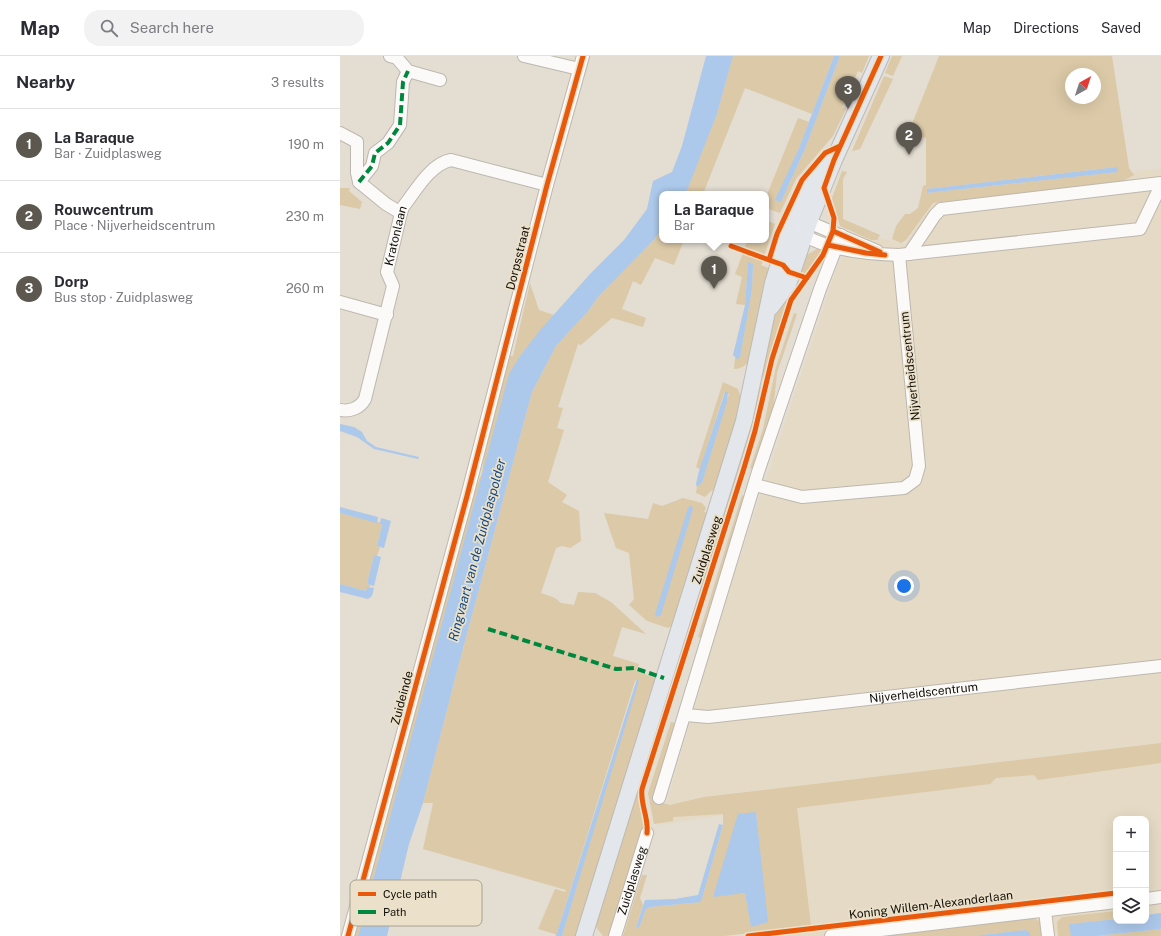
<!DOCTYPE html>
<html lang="en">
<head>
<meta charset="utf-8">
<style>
  :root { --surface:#fff; --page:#f2f2f3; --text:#2b2b33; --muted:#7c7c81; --line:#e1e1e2; --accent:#5c584f }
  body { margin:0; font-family:"Public Sans",sans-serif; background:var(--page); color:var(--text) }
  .controls { position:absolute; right:12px; bottom:12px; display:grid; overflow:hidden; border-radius:8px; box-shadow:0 4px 16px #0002 }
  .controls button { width:36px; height:36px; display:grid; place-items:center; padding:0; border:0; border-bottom:1px solid var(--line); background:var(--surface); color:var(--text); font:20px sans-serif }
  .compass { position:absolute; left:725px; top:12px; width:36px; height:36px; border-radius:50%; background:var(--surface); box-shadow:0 4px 16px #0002; rotate:39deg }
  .you { position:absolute; left:564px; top:530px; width:14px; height:14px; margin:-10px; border:3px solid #fff; border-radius:50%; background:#1a73e8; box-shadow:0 0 0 6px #1a73e833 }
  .badge { display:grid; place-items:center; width:26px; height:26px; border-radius:50%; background:var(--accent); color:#fff; font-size:13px; font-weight:700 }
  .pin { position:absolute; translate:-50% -33px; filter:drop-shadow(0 1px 2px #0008) }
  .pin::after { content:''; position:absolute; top:21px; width:14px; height:12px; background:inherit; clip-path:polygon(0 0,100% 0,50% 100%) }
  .popup { position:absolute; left:319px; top:135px; width:110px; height:52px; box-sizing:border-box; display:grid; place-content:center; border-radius:8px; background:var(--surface); filter:drop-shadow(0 1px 3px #0005); font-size:13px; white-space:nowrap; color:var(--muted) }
  .popup b { font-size:15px; color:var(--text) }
  .popup::after { content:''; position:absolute; left:50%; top:100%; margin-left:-8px; border:8px solid transparent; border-top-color:var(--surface) }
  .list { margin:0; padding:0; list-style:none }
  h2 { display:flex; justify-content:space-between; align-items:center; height:52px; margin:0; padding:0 16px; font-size:17px }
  h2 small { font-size:13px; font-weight:400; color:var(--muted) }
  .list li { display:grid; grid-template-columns:26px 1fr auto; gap:12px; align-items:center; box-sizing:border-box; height:72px; padding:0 16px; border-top:1px solid var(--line) }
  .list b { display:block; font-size:15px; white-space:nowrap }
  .list p { margin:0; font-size:13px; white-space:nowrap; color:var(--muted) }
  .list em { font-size:13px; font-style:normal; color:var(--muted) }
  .icon { flex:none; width:22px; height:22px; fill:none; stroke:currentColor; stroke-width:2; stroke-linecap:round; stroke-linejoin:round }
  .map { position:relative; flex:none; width:821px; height:880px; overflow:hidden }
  header { display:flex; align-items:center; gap:24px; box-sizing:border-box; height:56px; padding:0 20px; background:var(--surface); border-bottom:1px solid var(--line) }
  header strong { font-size:19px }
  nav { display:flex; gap:22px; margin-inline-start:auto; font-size:14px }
  .search { width:280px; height:36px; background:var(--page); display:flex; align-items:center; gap:10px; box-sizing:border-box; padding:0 14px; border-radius:16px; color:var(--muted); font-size:15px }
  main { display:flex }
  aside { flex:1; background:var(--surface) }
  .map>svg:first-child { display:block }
  .built { fill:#e5dac5; fill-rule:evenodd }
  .green { fill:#dbc9a7; fill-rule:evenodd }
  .water { fill:#acc8ea }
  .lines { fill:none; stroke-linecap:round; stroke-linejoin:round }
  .minor-casing { stroke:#bdb8af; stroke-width:14 }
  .major-casing { stroke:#bdbab5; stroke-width:18 }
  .minor { stroke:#fbfaf8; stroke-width:12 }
  .major { stroke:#e3e6eb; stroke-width:16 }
  .quiet { stroke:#00873e; stroke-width:4; stroke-dasharray:8 4; stroke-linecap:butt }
  .cycleway-casing { stroke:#ebe0ca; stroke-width:8 }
  .cycleway { stroke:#e8590c; stroke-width:5 }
  .labels { text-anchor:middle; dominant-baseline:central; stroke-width:3.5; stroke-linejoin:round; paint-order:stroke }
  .street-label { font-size:12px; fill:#141009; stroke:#ebe0ca }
  .water-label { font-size:13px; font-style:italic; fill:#0d4886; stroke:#ebe0ca }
  .key { fill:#ebe0ca; stroke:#aaa290; stroke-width:1 }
  .key-label { font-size:11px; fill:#141009 }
</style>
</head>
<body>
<header>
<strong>Map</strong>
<div class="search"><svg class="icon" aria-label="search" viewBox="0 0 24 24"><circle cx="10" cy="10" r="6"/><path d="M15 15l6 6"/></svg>Search here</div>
<nav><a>Map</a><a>Directions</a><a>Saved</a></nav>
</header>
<main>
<aside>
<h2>Nearby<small>3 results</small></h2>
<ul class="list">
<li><span class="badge">1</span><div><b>La Baraque</b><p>Bar · Zuidplasweg</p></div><em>190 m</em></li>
<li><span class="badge">2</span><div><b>Rouwcentrum</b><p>Place · Nijverheidscentrum</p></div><em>230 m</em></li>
<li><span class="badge">3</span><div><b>Dorp</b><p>Bus stop · Zuidplasweg</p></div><em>260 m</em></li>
</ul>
</aside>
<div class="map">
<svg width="821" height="880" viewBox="0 0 821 880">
  <rect width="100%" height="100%" fill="#e3ddd2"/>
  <path class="built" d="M821 112V865L692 880H440L421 753 320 769 389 534 498 208 518 177 565 188 594 144ZM776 763H806V865H776Z"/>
  <path class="green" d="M393 0H494L472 58 405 32 363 138H345L377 58Z
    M500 0H529L522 17 518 15 502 51 506 53 493 80 456 123 440 157 426 152V141L458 62 469 66 459 92 436 144 441 146 465 93Z
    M552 0H562L553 20 545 17Z
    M599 0H772L789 112 794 119 783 125 593 147 566 184 561 187 552 183 556 170 565 158H570L578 152 583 130 586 129V82L568 78ZM731 18H755V42H731ZM777 111V116L587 137V133Z
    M544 20 553 23 520 93 512 95Z
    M502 115 507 116 503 123V163L540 179 537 184H531L500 170 492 142Z
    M0 132H10L9 135 22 146 20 153 0 149Z
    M426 164 435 168 424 200 422 201 404 193 408 184H426Z
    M322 173V184H344L334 209 315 202 301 229 293 225 282 253 306 262 303 271 272 262 241 289 238 288 218 351 223 352 217 372 224 374 208 426 227 439 222 446 239 455 241 485 230 492 222 490 216 492 201 537 215 542 221 547 234 549 238 536 255 537 271 546 306 578 282 571 273 600 299 608 296 615 315 622 316 624 237 880H222L298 623 295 625 216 880 215 878 198 873 215 833 225 836 226 834 83 793 93 747H83L117 615 192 336 216 290 249 254 258 241 313 185Z
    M477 193H484L467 218 457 215 465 200Z
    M403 197 423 205 421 209 434 214 412 301C407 308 403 313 394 313L395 302H400L412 234 413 208 408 207 405 249 396 248 402 221 395 218Z
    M454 224 458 226 448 243 423 322 421 321 433 261Z
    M190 227 199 254 214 259 180 300 128 476 18 880H13L133 438 142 417 145 391 169 300H173Z
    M454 257 457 258 437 317 433 356 414 413 410 412 423 373 436 311Z
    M383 326 398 333 402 345 375 436 372 434 365 441 356 437 357 431 362 427 389 338 384 337 360 413 356 411Z
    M419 330 421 331 412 371 334 622 330 621Z
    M402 439 405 441 362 582 358 581Z
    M343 442 362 447 366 452 364 456 369 457 333 569 328 572 307 565 289 549 294 543 289 497 276 492 264 457 308 463 313 447 322 450Z
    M0 457 37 466H40L42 469 37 490 40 491 37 500 34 499 27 528 30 529V531H27L26 535 0 528Z
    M329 625 332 626 299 734 298 743 304 773 271 880H263L256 871V863Z
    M331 666 336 667 312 744 330 749 364 741 821 687V707L698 724 694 719 656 722 650 728 457 752 471 870 384 880H283L302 819H307L300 842 303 849 296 871 299 872 306 853 310 851 361 846 383 769V758L333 761V765L314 768 308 737ZM416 756 427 866 411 870 405 837 373 840Z
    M776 855V863L730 868 731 880H718L717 866 722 861Z
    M693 862C702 865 702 871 704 880H690L685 874 634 880H536Z
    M821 873V880H757Z"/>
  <path class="water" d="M366 0H393L377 58 348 132 345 138H322V173L313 185 258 241 249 254 216 290 192 336 117 615 83 747 69 788 47 880H18L169 318 180 300 201 273 251 217 284 184 307 153 313 125 332 116 342 90Z
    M494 0H500L465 93 441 146 435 144 459 92Z
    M777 111 778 116 587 137V133Z
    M408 206 413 208 412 234 400 302 397 303 393 299 405 249Z
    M385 336H388L387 346 362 427 357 431 356 428 359 415Z
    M0 368 14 371 22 376 27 385 36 391 79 401 78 403 34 393 17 381 0 375Z
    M351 449 353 453 324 549 321 559 317 561 315 558 348 452Z
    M0 451 38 461 37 467 0 457Z
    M41 462 51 465 44 492 37 490 42 469 40 467Z
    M34 499 41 501 34 530 27 528Z
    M0 528 26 535 27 531 34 532 32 540 28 543 0 536Z
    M297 623 299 625 222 880H216Z
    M416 756 428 866 411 871 405 837 373 841 398 758Z
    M379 768 383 769 361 846 310 851 306 853 299 872H298L296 871 305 844 335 843 358 839Z
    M821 857V873L757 880H731L729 868 776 863V865H806V859Z
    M685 874 690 877V880H634Z"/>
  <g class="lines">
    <g class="minor-casing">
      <g id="minor">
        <path d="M50 0 57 2 68 15 100 24"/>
        <path d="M184 0 239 13"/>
        <path d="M0 77 17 86V117L19 126"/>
        <path d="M19 126 32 110 35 97 48 87 60 69 63 26 68 15"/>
        <path d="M19 126 46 148 61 157"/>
        <path d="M461 168H473L537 195"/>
        <path d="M459 175C481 194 530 198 559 199L800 173 821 129"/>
        <path d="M569 198 595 159 601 153 821 127"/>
        <path d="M0 246 47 259"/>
        <path id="s1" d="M0 354C10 356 20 352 25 343L53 230 47 216 61 157 63 151C75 136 90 108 111 104L207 129"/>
        <path d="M415 429 462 441 564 432 575 424 579 410 559 199"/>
        <path id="s2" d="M346 659 368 661 821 610"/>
        <path d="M319 742 418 416 480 233 501 179"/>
        <path d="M806 843 821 841"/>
        <path d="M705 855 708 880"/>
        <path d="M8 880 127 440 207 129 243 0"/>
        <path id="s3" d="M275 880 307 777"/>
        <path d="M491 880 776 846"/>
      </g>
    </g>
    <g class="major-casing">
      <path id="major" d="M431 251 448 228 452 217 469 166 494 104 541 0
        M244 880 404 365 433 227C444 194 452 155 471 126 477 118 487 111 494 104"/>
    </g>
    <use href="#minor" class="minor"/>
    <use href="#major" class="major"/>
    <path class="quiet" d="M19 126 32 110 35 97 48 87 60 69 63 26 68 15
      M148 573 276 613 294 612 324 622"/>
    <g class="cycleway-casing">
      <path id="cycleway" d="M493 175 540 196
        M488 189 526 197 545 199
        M391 190 443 209 449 216 467 222
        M429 204 437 178 462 124 485 97 500 90
        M307 777C309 762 300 748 302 733L404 412 415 375 432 303 451 244 483 199 493 175 494 162 484 132 494 104 541 0
        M8 880 127 440 207 129 243 0
        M408 880 776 837"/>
    </g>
    <use href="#cycleway" class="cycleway"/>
  </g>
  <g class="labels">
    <g class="street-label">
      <text stroke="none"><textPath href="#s1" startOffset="198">Kratonlaan</textPath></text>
      <text transform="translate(178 202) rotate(-76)">Dorpsstraat</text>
      <text transform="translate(570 310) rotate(-96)">Nijverheidscentrum</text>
      <text transform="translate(367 494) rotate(-72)">Zuidplasweg</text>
      <text stroke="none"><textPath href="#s2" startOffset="239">Nijverheidscentrum</textPath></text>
      <text transform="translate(62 642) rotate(-75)">Zuideinde</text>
      <text stroke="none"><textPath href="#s3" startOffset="58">Zuidplasweg</textPath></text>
      <text transform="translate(591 849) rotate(-7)">Koning Willem-Alexanderlaan</text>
    </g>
    <g class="water-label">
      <text transform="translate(137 494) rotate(-75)">Ringvaart van de Zuidplaspolder</text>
    </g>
  </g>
  <rect x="10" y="824" width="132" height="46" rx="6" class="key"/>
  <rect x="18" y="836" width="18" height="4" fill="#e8590c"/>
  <rect x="18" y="854" width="18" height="4" fill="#00873e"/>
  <g class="key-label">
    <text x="43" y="842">Cycle path</text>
    <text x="43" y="860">Path</text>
  </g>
</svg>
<div class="controls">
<button>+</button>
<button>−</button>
<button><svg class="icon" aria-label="layers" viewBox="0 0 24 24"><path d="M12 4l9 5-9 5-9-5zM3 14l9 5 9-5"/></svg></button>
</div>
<svg class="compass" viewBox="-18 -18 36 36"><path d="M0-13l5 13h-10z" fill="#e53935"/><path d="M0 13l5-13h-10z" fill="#7c7c81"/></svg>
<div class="you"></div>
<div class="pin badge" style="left:374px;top:233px">1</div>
<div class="popup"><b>La Baraque</b>Bar</div>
<div class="pin badge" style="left:569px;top:99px">2</div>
<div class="pin badge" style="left:508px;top:53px">3</div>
</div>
</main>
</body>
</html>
